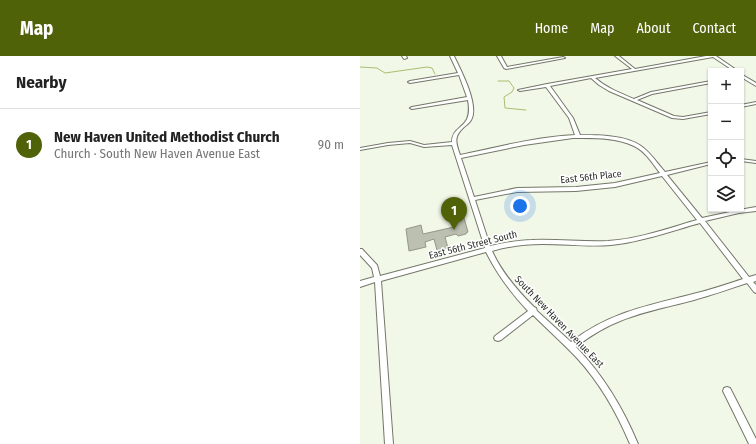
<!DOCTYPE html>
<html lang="en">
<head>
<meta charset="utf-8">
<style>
  :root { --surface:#fff; --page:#f2f2f2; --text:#222; --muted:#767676; --line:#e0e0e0; --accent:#506208 }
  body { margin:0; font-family:"Fira Sans Condensed",sans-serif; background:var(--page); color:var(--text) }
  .controls { position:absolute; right:12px; top:12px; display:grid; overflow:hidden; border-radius:0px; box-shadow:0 1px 3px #0004 }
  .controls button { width:36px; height:36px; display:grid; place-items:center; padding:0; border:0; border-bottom:1px solid var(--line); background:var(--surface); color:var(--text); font:20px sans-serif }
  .you { position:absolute; left:160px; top:150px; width:14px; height:14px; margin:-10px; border:3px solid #fff; border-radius:50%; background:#1a73e8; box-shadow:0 0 0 6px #1a73e833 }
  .badge { display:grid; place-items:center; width:26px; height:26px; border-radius:50%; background:var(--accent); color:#fff; font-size:13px; font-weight:700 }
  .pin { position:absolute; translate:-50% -33px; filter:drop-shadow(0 1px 2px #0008) }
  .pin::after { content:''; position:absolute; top:21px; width:14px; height:12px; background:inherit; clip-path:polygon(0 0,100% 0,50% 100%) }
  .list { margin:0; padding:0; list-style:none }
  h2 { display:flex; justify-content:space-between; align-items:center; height:52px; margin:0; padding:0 16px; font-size:17px }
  h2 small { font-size:13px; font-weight:400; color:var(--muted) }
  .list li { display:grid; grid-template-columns:26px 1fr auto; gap:12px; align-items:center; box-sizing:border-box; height:72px; padding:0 16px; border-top:1px solid var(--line) }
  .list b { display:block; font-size:15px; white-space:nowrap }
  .list p { margin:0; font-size:13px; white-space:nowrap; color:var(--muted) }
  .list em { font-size:13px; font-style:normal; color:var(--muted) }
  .icon { flex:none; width:22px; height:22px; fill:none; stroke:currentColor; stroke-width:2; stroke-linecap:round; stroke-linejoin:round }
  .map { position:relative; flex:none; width:396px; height:388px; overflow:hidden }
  header { display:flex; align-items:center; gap:24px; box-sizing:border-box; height:56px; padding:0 20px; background:var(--accent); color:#fff }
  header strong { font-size:19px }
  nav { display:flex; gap:22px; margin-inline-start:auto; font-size:14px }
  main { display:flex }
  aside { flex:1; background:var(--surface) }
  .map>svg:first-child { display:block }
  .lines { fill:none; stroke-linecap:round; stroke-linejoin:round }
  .stream { stroke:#a8be6f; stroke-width:1 }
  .building { fill:#bbc0b1; stroke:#929788 }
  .minor-casing { stroke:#737769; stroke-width:2 }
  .minor { fill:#fff; fill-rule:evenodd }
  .labels { text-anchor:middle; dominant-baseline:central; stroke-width:3; stroke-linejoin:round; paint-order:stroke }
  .street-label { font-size:10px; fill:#2f312b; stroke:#fff }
</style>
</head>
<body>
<header>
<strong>Map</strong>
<nav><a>Home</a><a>Map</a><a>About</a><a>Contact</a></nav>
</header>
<main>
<aside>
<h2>Nearby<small></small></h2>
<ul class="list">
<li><span class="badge">1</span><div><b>New Haven United Methodist Church</b><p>Church · South New Haven Avenue East</p></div><em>90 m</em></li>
</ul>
</aside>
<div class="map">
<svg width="396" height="388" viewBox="0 0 396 388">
  <rect width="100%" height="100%" fill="#f2f8e8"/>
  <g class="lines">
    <path class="stream" d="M0 11 17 12 25 17 67 11 72 12 75 18
      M138 25H149L154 32 152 36 144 41 145 52 166 54"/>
  </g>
  <path class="building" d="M102 155 108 176 106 177V178L98 180 96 178 85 181 88 192 77 194 74 183 65 186 66 191 49 195 46 173 61 169 63 178 94 171 90 157Z"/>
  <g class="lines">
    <g class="minor-casing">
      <path id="minor" d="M42 0H46L47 2 44 3Z
        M90 0H94C101 15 118 46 112 62 111 65 107 69 104 71 93 81 96 87 100 99 138 91 176 81 215 79L209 62 186 31 160 35 158 34 187 28 272 13 255 0H259L275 13 346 0H356L378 15H374L353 1 235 22C247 32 260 37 274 43L291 36 351 25V27L292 38 277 44 314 60 323 61 351 56V58L323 63 312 62 249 35 239 29 231 22 190 30 213 62 220 79C238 79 266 79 281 90 291 97 297 107 305 116L351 106V108L307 119 342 162 379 154 396 151V155L379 157 345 165 389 221 396 219V225L393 226 396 229V237L394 236 387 227C369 233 352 239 334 244 288 256 255 260 216 291 244 320 263 352 278 388H270C257 357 240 327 217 302 203 287 187 273 173 259L141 284 138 285 135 284 134 282 135 280 168 255C151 237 137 218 126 196L21 225 33 388H25L15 226 0 231V225L14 221 12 212 0 199V193H2L17 209 20 220 125 192 92 89 64 91 50 87 28 89 0 94V92L28 87 50 85 64 89 92 86C92 73 103 72 107 63 110 57 109 50 108 44L52 53 50 52 52 51 107 41 99 19 50 27 48 26 50 25 98 17ZM213 82C233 82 255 81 274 90 285 95 293 108 300 117L255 127 216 131 157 132 114 141 101 102 164 89ZM302 120 337 164C309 172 279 183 248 185 223 186 198 183 172 184 158 184 144 187 130 190L115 144 157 136 216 135 255 131ZM340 167 383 223C367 228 350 234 333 238 287 250 250 256 211 286L177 255 176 252 174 251C157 234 142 217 132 195 149 190 166 188 183 188 206 188 228 191 251 189 281 186 311 175 340 167Z
        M137 0H141L147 11 203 1 205 2 146 13 144 12Z
        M381 18 396 27V30L381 21Z
        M396 46V48L381 51V49Z
        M381 103 396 105V107L381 105Z
        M367 331 370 332 396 383V388H389L363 335 364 332Z"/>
    </g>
    <use href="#minor" class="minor"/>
  </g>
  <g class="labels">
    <g class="street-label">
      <text transform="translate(231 121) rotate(-6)">East 56th Place</text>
      <text transform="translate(113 189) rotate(-14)">East 56th Street South</text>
      <text transform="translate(199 266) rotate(46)">South New Haven Avenue East</text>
    </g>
  </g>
</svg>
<div class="controls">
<button>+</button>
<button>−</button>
<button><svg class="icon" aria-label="locate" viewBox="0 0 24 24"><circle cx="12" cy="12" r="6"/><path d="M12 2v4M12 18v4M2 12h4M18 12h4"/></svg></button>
<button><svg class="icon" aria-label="layers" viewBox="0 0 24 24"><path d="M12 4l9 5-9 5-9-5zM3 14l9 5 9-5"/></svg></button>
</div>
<div class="you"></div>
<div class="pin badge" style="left:94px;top:174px">1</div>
</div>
</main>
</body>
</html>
